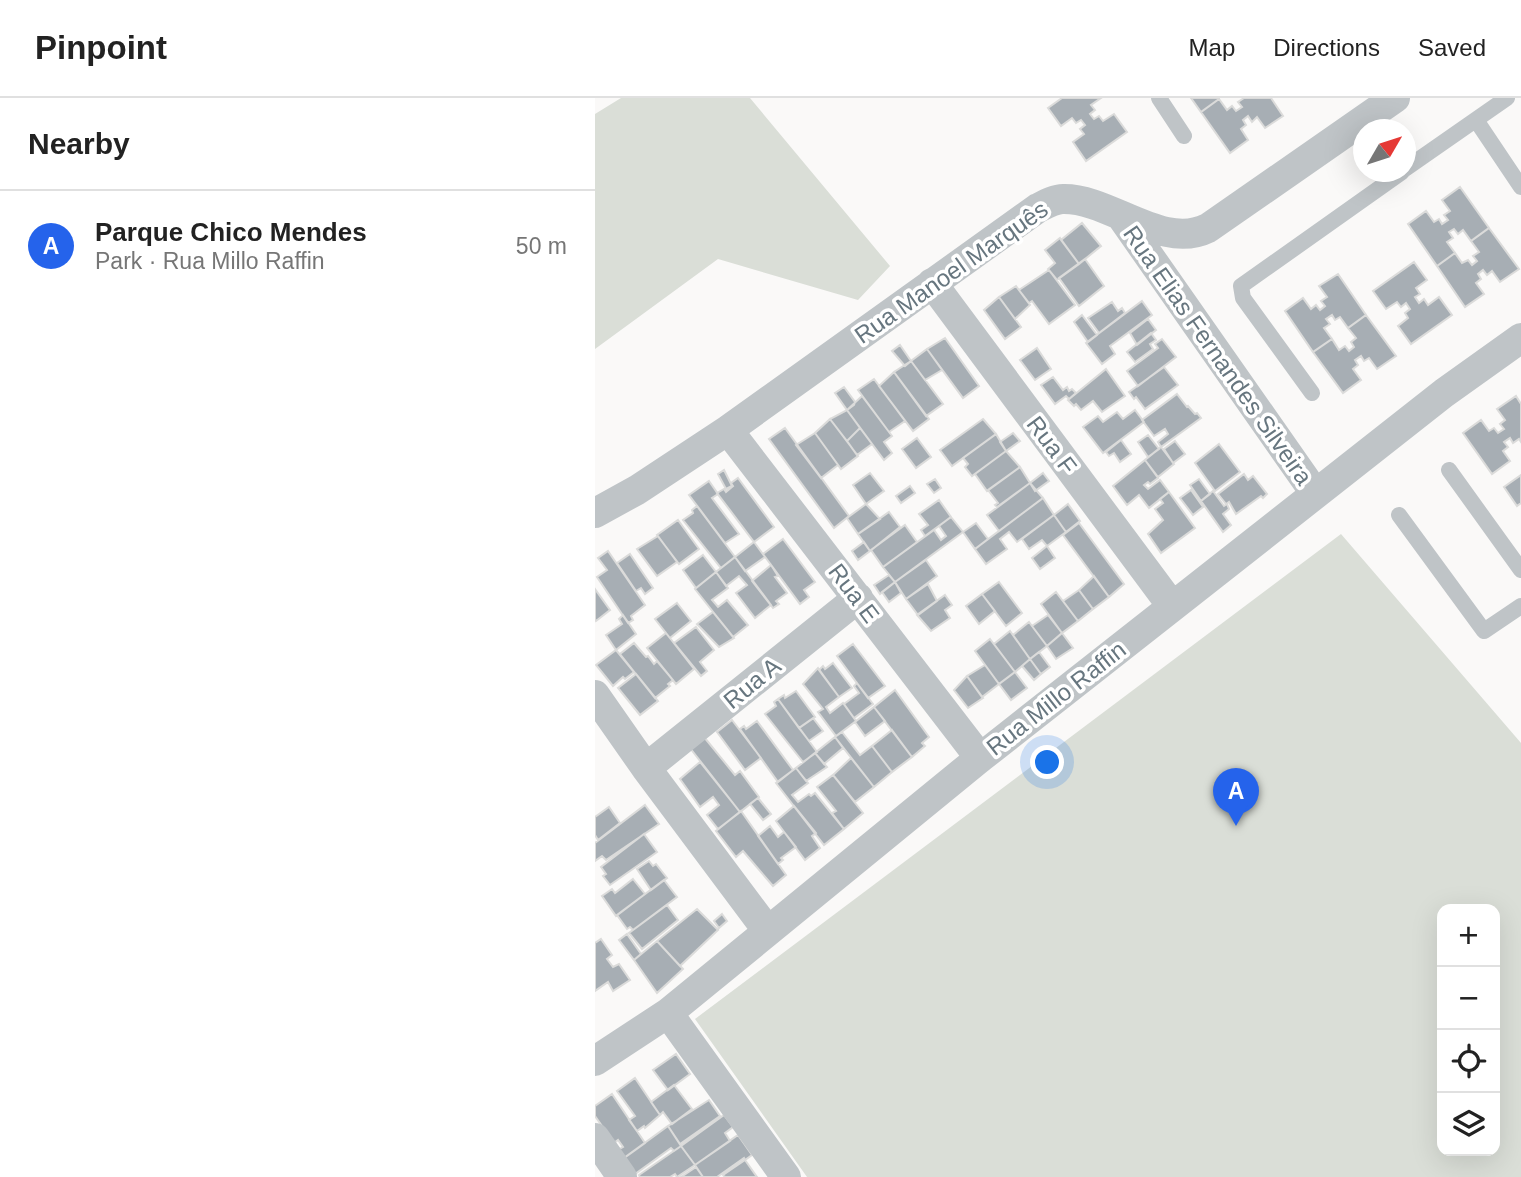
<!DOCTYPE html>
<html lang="en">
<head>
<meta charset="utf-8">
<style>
  :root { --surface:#fff; --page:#f2f2f2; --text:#222; --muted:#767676; --line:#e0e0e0; --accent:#2563eb }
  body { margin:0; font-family:Helvetica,sans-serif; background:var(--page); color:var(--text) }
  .controls { position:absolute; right:21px; bottom:21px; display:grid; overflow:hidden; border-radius:14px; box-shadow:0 7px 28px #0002 }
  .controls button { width:63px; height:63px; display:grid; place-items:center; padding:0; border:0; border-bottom:2px solid var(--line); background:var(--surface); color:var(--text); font:35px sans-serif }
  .compass { position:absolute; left:758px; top:21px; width:63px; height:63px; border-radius:50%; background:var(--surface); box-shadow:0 7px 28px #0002; rotate:51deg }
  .you { position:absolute; left:453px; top:665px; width:24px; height:24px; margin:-18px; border:5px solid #fff; border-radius:50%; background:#1a73e8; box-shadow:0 0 0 10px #1a73e833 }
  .badge { display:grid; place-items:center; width:46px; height:46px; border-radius:50%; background:var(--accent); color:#fff; font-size:23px; font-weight:700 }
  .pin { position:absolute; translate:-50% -58px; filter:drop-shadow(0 2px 4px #0008) }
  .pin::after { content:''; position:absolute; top:37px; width:24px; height:21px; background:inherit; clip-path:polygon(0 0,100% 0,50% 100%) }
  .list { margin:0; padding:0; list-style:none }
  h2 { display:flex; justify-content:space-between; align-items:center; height:91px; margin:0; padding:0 28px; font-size:30px }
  h2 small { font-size:23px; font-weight:400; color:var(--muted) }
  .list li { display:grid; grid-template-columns:46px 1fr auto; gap:21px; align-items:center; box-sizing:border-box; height:112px; padding:0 28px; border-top:2px solid var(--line) }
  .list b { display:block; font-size:26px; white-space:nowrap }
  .list p { margin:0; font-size:23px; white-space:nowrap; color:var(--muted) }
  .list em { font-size:23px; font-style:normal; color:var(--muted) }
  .icon { flex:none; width:38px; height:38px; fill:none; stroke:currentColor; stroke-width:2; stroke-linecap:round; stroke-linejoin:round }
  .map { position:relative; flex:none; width:926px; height:1079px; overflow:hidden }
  header { display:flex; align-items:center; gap:42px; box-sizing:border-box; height:98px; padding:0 35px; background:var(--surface); border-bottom:2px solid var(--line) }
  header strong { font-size:33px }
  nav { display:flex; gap:38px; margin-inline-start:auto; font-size:24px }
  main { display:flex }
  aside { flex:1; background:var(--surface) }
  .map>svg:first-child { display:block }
  .green { fill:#daded7; fill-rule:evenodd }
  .building { fill:#a7aeb4; stroke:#dbdbda; stroke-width:2 }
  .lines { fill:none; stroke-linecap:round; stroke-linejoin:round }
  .service { stroke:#bfc4c7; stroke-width:16 }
  .minor { stroke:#bfc4c7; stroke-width:30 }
  .labels { text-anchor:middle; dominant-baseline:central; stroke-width:7; stroke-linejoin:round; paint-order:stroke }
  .street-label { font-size:24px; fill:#67767f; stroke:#fff }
</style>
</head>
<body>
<header>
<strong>Pinpoint</strong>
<nav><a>Map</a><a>Directions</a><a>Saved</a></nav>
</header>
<main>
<aside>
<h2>Nearby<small></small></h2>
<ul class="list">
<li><span class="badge">A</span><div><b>Parque Chico Mendes</b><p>Park · Rua Millo Raffin</p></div><em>50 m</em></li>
</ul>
</aside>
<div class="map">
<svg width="926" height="1079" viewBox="0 0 926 1079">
  <rect width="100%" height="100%" fill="#faf9f8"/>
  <path class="green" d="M26 0H155L295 168 263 202 123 161 0 251V16Z
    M746 436 926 645V1079H212L100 921ZM900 811V1053H847V811Z"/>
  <path class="building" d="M467 0H506L496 7 500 12 495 16 499 21 504 18 508 23 519 16 532 34 491 63 478 44 489 36 485 31 490 27 486 22 481 25 477 20 466 28 453 10Z
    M596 0H624V1L606 14Z
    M649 0H676L688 18 670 30 662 19 657 24 653 18 648 22 651 27 646 31 653 42 635 55 606 14 624 1 632 12 637 8 641 13 647 9 643 4Z
    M865 89 894 130 876 143 868 132 863 136 859 131 854 134 858 140 852 144 860 155 842 168 813 126 831 113 839 124 844 121 847 126 853 122 849 117 855 113 847 102Z
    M487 125 506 148 484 166 466 142Z
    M894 130 924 171 905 184 897 173 892 177 888 172 883 176 886 181 881 185 889 196 870 209 842 168 860 155 867 165 873 162 877 167 882 163 878 158 884 154 876 143Z
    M465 140 484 166 462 182 453 171 460 165 450 152Z
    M490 161 509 188 484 208 464 180Z
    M819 164 832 182 821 190 825 196 820 199 824 205 829 201 833 207 844 199 857 217 816 246 803 228 813 220 810 215 815 211 811 205 806 209 802 204 791 211 778 193Z
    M454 172 480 207 454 226 437 203 434 205 424 192Z
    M743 176 771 217 753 230 745 219 740 222 737 217 731 221 735 226 729 230 737 241 718 254 690 213 708 200 716 211 721 207 725 212 730 208 726 203 732 199 724 188Z
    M421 188 435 207 420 221 404 199Z
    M404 199 426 229 410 241 389 212Z
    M547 203 557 217 515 248 520 256 507 266 491 245Z
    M517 204 523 213 527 210 530 215 504 235 493 220Z
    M487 217 502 237 493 244 479 224Z
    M771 217 801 258 782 271 774 260 769 263 766 258 760 262 763 267 758 271 766 282 748 295 718 254 737 241 744 252 750 248 754 253 759 249 756 244 761 240 753 230Z
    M553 221 561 232 542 247 535 235Z
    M556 235 561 242 555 246 558 251 540 264 532 254Z
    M350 240 384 288 368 300 332 251Z
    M567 241 581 259 543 288 532 273 563 250 560 246Z
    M305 247 316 263 310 268 297 253Z
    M442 250 456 271 440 282 425 262Z
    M332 251 347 272 330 282 316 263Z
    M316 263 348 306 331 318 299 274Z
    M569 269 583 287 550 311 541 299 539 301 534 294Z
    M511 271 530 298 507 314 498 303 486 312 481 306 479 308 473 302Z
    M299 274 334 321 318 333 284 288Z
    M458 279 468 292 472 289 474 293 477 291 481 295 474 301 471 298 460 306 446 287Z
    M279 281 310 323 294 334 263 292Z
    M249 289 260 304 259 307 252 312 240 295Z
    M582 296 592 309 593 308 600 316 602 315 606 320 566 349 563 344 573 336 570 331 559 338 547 322Z
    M267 298 297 338 289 344 297 355 289 362 252 312Z
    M921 298 926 306V344L924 341 918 345 915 340 909 344 913 349 908 353 915 363 897 376 868 335 886 322 894 333 899 330 903 335 909 331 905 326 910 322 902 311Z
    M252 312 265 330 252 343 235 321Z
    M540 312 549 324 508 355 488 329 503 318 508 324 522 314 528 321Z
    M235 321 263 358 246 371 220 335Z
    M388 321 401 336 357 368 345 352Z
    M190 330 254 418 239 430 174 341Z
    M265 330 277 346 262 357 252 343Z
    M220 335 243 367 226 380 201 347Z
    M418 335 425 343 411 353 405 344Z
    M401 336 411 353 377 378 370 369 373 366 368 360Z
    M553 337 564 351 553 359 543 344Z
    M322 340 336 359 321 370 307 351Z
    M526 342 536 356 525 364 519 355 514 358 511 354Z
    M580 343 590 356 578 365 569 351Z
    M624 346 645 374 620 393 600 365Z
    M566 349 579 366 563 379 550 362Z
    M411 353 425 369 392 393 380 376Z
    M550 362 563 380 555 386 553 384 549 387 553 391 565 382 574 394 554 410 544 397 532 407 518 388Z
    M425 369 435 385 402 409 400 407 403 405 393 392Z
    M129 372 137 388 131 391 123 376Z
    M275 375 289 393 271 406 258 387Z
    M448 375 454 383 440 393 435 385Z
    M649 376 653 382 658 378 672 396 668 400 666 398 641 416 634 404 631 406 623 396Z
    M926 377V405L922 408 909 389Z
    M143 380 179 429 159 444 122 395 129 391 131 394 138 388 136 385Z
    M340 381 346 390 339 395 332 386Z
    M604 381 615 396 606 403 595 387Z
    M114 383 123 396 117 400 144 436 130 445 94 397Z
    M435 385 448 400 404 433 392 417Z
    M315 388 320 395 306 405 301 398Z
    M596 392 608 409 598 417 585 400Z
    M618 393 629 408 632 406 634 411 628 416 636 427 628 434 606 403Z
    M574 394 600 430 566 455 553 436 568 422 560 411 568 405 565 401Z
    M448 400 459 417 422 444 414 434 405 441 412 451 391 466 380 451Z
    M344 402 356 419 330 438 326 432 333 427 324 416Z
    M271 406 285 421 263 436 252 420Z
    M473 406 485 423 471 434 459 417Z
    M102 408 140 459 126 470 88 422 98 415 97 412Z
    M294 414 305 429 275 453 263 436Z
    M459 417 471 434 452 448 447 442 434 451 427 441Z
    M356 419 368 434 300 484 288 469 339 432 346 442 351 438 344 428Z
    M83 422 104 451 84 466 62 437Z
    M381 425 393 441 380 451 368 434Z
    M484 425 529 486 514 499 468 437Z
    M310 427 322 444 288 469 276 452Z
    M63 438 82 464 62 478 42 451Z
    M188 441 220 484 209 492 214 499 205 506 168 456Z
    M159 444 170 459 150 473 140 459Z
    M269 444 275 453 263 462 257 453Z
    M452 448 460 460 445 471 437 460Z
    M13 453 50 507 36 518 38 522 33 525 2 479 12 472 3 460Z
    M35 456 58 490 50 496 46 490 41 493 22 465Z
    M108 457 121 474 101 490 88 472Z
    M140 459 176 507 160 520 141 495 152 487 144 478 131 488 121 474Z
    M331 462 342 478 311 501 300 484Z
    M176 467 183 478 180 479 192 495 181 503 184 506 178 510 157 483Z
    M121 474 133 490 117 502 123 509 132 502 153 527 138 539 100 491Z
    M294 477 300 484 285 496 279 487Z
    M499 478 514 499 498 511 484 492Z
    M300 484 306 495 294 504 287 494Z
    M404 484 427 515 411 528 387 496Z
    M333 486 342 503 323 517 311 501Z
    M0 491 15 512 1 523 0 521Z
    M484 492 498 511 483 523 468 503Z
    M461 494 483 523 467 535 446 506Z
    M387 496 400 513 384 526 371 508Z
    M350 497 357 507 350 512 355 520 336 533 322 517Z
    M82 505 96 523 75 540 60 521Z
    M118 514 139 540 124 549 102 526Z
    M28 517 41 536 21 552 11 537 27 526 24 521Z
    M453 517 467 535 452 548 437 528Z
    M434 524 452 548 435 561 418 537Z
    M101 529 119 552 105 564 112 573 106 578 79 545Z
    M415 533 435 561 420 574 399 546Z
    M71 535 99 571 81 586 52 550Z
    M467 535 478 550 461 561 452 548Z
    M395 541 420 574 404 586 380 553Z
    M39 545 51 559 53 558 59 566 62 563 78 582 73 586 75 588 60 600 25 556Z
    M258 546 290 588 273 600 242 558Z
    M21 552 39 574 30 581 28 579 18 588 1 567Z
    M444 554 455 569 446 576 435 561Z
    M435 561 446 576 439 582 427 568Z
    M238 565 257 590 244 599 224 572 228 568 230 571Z
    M390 567 404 586 387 599 372 578Z
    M223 570 244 599 231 609 235 615 248 605 261 623 241 638 223 614 228 611 208 586Z
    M420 574 432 590 416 602 404 586Z
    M41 576 63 603 45 617 23 590Z
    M372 578 388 600 373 610 359 592Z
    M262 585 278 606 259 620 249 606 264 595 259 588Z
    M300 592 334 639 327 645 330 648 317 659 279 609Z
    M201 593 220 619 204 630 183 601 189 597 190 600Z
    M183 601 222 654 208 664 170 616 181 608 179 604Z
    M279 609 290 623 270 638 260 624Z
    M218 620 228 633 214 643 204 630Z
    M137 622 166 660 150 672 122 634Z
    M162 623 198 672 183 684 145 631 149 628 151 631Z
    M297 632 317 659 297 674 277 648Z
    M247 634 265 657 277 648 297 674 279 689 240 639Z
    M109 639 140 677 145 673 164 699 145 714 95 650Z
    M240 639 248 650 229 666 220 655Z
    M220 655 232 669 211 683 201 670Z
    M256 660 279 689 260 704 238 677Z
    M105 664 145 714 123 731 112 717 124 707 118 699 105 709 85 681Z
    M201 670 213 685 197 697 203 704 214 696 216 698 220 695 249 731 229 747 181 685Z
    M238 677 268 715 249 731 237 715 241 713 222 689Z
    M163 700 176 716 168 722 155 706Z
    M50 707 64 726 11 762 7 758 0 763V745Z
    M199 708 221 735 217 738 225 750 210 762 181 723Z
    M14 709 25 725 3 742 0 737V719Z
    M146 713 191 777 178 788 148 753 141 759 121 733Z
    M175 728 183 739 189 734 201 749 186 760 188 762 183 766 163 738Z
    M49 736 62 754 15 787 8 778 11 776 6 769Z
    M54 763 58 768 61 766 72 780 56 792 42 771Z
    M38 781 50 796 21 818 7 798 17 791 20 795Z
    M69 782 82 799 38 832 35 829 32 831 22 817Z
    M72 807 83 822 47 851 34 835Z
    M102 811 123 832 85 868 62 843Z
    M127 816 132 823 124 830 119 823Z
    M32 836 46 856 39 862 24 842Z
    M6 841 17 857 12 861 18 869 24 866 35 882 18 893 13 884 0 893V845Z
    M62 843 88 871 62 895 39 862Z
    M81 956 95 976 73 992 58 972Z
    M40 980 65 1017 50 1030 49 1028 42 1033 34 1022 40 1018 22 993Z
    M79 987 97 1011 77 1026 68 1014 65 1017 56 1004Z
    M17 996 50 1045 29 1060 23 1052 28 1049 23 1042 19 1045 0 1018V1008Z
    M114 1002 125 1018 85 1046 73 1028Z
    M129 1017 138 1029 130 1035 135 1043 100 1067 86 1048Z
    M73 1028 86 1048 79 1053 76 1050 40 1076 29 1060Z
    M143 1037 157 1057 150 1062 149 1060 122 1079H108L100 1067Z
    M86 1048 100 1067 82 1079 80 1076 75 1079H45L44 1077Z
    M150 1062 162 1079H130L128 1077Z
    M101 1069 108 1079H86Z"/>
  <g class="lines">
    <path class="service" d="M564 0 589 38
      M881 22 926 89
      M810 71 912 0
      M717 295 648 200 646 188 807 74
      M854 372 926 472
      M804 417 889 533 926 508"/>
    <path class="minor" d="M526 118 720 395
      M337 185 577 508
      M133 332 385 660
      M0 415 42 392 133 332 443 110C451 106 460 101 468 101 515 100 567 153 613 130L800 0
      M0 597 51 670 172 832
      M51 670 263 500
      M73 915 191 1079
      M0 963 73 915 385 660 849 295 926 240
      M0 1040 27 1079"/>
  </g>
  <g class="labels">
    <g class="street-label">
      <text transform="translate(356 174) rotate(-35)">Rua Manoel Marquês</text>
      <text transform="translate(623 257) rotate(55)">Rua Elias Fernandes Silveira</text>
      <text transform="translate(457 347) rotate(53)">Rua F</text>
      <text transform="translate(259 495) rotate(53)">Rua E</text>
      <text transform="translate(157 585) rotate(-39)">Rua A</text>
      <text transform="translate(461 600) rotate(-38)">Rua Millo Raffin</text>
    </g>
  </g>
</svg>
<div class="controls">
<button>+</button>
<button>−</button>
<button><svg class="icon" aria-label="locate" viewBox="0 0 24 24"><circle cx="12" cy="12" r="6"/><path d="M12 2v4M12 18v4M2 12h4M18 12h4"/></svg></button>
<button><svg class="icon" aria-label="layers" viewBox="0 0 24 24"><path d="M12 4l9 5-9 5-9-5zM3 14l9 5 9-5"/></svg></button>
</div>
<svg class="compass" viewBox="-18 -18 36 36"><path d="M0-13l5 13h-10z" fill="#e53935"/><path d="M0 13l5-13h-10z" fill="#767676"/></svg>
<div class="you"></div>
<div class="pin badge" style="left:641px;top:728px">A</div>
</div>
</main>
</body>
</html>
